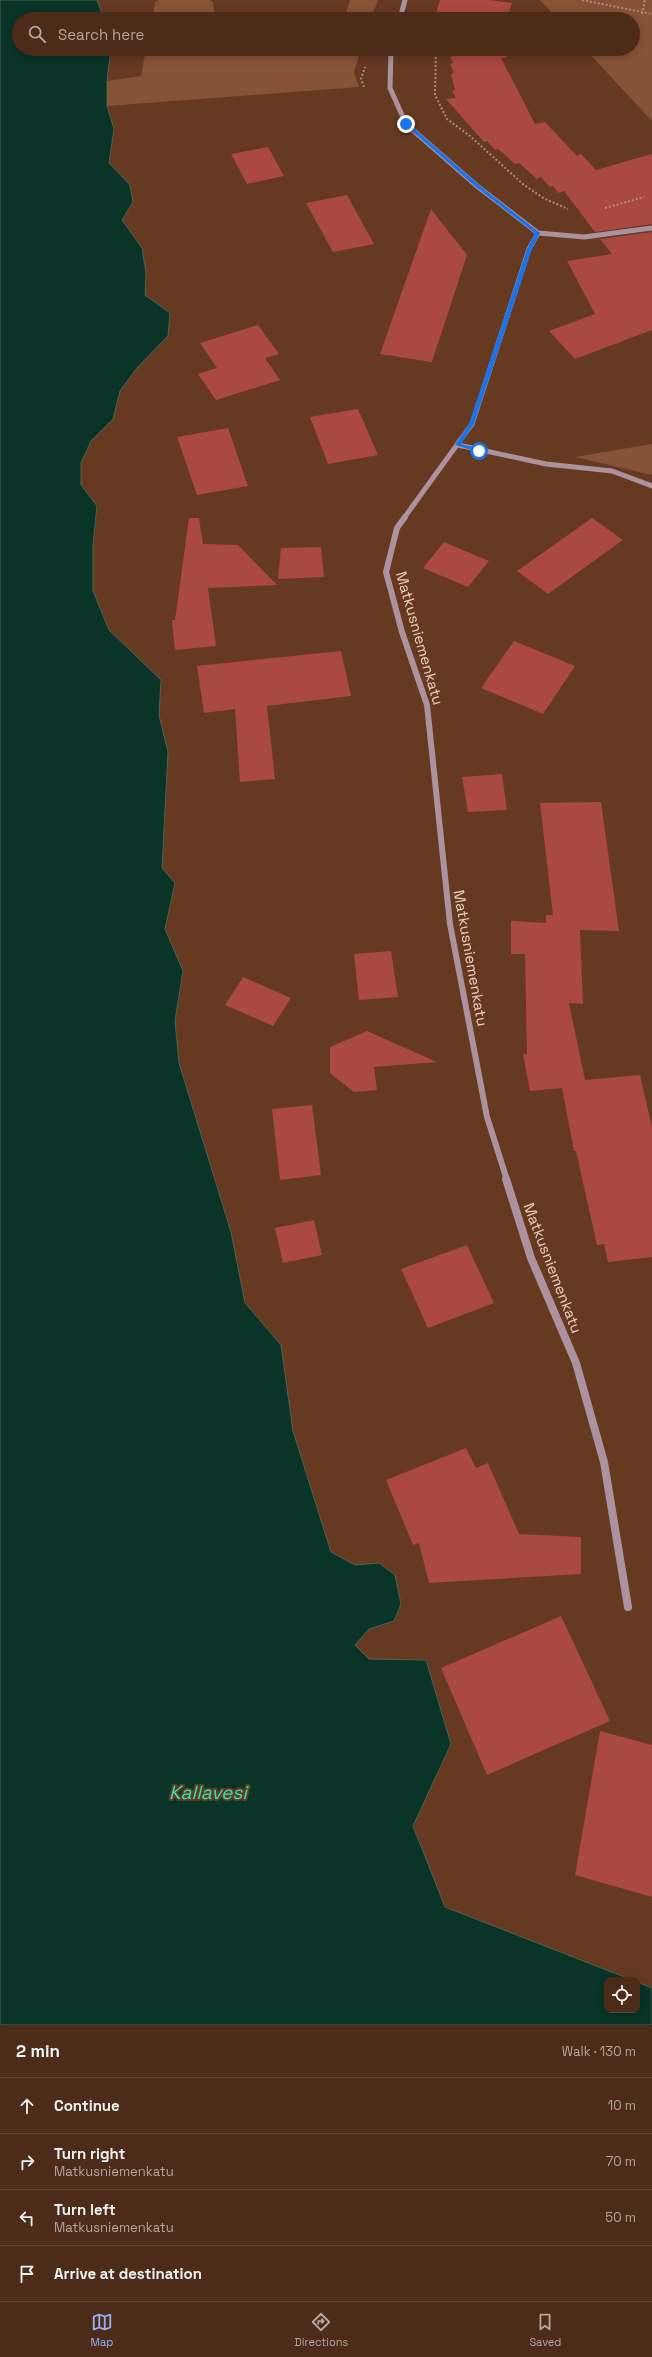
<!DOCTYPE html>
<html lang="en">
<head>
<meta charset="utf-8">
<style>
  :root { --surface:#4c2b19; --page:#563726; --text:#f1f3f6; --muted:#b2a7a2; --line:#634738; --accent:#95b2f1 }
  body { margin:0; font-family:"Space Grotesk",sans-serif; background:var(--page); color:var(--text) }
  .controls { position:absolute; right:12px; bottom:12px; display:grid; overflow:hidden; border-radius:8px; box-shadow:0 2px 10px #0003 }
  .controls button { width:36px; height:36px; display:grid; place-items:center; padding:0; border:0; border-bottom:1px solid var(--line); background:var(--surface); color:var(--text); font:20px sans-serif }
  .stop { position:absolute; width:12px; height:12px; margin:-9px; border:3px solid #1a73e8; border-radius:50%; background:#fff }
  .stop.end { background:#1a73e8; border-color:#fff; box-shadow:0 1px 4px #0008 }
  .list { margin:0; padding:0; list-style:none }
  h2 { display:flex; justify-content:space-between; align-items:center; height:52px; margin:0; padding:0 16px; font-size:17px }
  h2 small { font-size:13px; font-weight:400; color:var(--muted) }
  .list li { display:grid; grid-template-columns:26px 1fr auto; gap:12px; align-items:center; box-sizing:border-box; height:56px; padding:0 16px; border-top:1px solid var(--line) }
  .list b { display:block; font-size:15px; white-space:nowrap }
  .list p { margin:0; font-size:13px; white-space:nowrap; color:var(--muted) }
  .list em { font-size:13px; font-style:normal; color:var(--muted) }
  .icon { flex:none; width:22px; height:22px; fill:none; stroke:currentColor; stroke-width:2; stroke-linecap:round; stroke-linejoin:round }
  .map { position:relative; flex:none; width:652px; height:2025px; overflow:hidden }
  .search { position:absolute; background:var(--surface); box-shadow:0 2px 10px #0003; left:12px; right:12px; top:12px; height:44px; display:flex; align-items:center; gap:10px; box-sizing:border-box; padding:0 14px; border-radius:22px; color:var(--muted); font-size:15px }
  .sheet { height:276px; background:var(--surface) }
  nav { display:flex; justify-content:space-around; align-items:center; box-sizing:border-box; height:56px; border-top:1px solid var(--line); background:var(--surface); font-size:11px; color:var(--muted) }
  nav a { display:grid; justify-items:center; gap:2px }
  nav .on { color:var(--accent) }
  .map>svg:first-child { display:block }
  .green { fill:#875337 }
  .water { fill:#093427; stroke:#4d6356 }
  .building { fill:#aa493f }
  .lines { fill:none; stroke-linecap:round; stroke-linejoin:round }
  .path { stroke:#ae8a78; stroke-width:2; stroke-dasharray:2 2; stroke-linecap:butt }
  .minor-far2 { stroke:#ab929e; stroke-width:5 }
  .minor-far1 { stroke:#ab929e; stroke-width:6 }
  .minor { stroke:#ab929e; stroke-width:8 }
  .route { fill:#1a73e8 }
  .labels { text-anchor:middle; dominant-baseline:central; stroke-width:4; stroke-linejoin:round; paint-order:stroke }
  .street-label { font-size:15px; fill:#ecd0c3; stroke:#663921 }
  .near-water-label { font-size:19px; font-style:italic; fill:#27e7b3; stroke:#663921 }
</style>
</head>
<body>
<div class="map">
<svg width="652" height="2025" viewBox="0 0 652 2025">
  <rect width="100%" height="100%" fill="#663921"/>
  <path class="green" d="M159 0H210L213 2 215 19H152L155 2Z
    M350 0H378L371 19H344Z
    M540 0H652V121L585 49H633V19H558Z
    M146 49H219L220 56 332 54 334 49H361L354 72 359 87 107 106V81L141 76Z
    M652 444V475L575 457Z"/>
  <path class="water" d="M0 0H97L102 14 107 19H19V49H111L107 81V106L114 129 109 163 130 185 133 202 122 220 142 248 146 273 145 295 170 313 168 336 136 369 120 391 113 419 91 441 81 463V485L97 506 93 544V591L109 630 161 680 159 715 168 752 162 868 175 883 165 929 183 971 175 1021 179 1063 231 1232 245 1303 281 1345 293 1431 331 1552 355 1565 379 1563 395 1575 401 1604 394 1621 369 1629 355 1645 369 1659 426 1660 451 1744 413 1826 445 1907 632 1980H607V2010H637V1982L652 1988V2025H0Z"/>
  <path class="building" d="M440 0H490L512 3 507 19H437L435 16Z
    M449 49H503L507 57 501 58 535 124 545 122 577 156 581 154 596 170 652 154V224L595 232 564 191 558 193 553 186 550 187 541 177 537 179 519 163 515 164 498 149 495 150 487 141 484 142 446 99 456 98 452 91 455 90 451 74 454 73 450 64 453 63 450 57 453 56Z
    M268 147 284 176 247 184 231 154Z
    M347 195 374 244 333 252 306 203Z
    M431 209 467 255 432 362 380 354Z
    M652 232V330L575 359 549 331 595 314 567 261 612 254 600 239Z
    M258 325 279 354 265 358 280 380 216 400 198 374 217 368 200 343Z
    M358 409 378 455 328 464 310 417Z
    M228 428 248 486 197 495 177 437Z
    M189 518H199L203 544 238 545 277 585 208 588 216 646 175 650 172 620H175Z
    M592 518 623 540 548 594 517 571Z
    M444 542 489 561 468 587 423 568Z
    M321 547 324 577 278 579 281 548Z
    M514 641 575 666 543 714 481 688Z
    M341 651 351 696 267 706 275 779 240 782 235 709 204 713 197 666Z
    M502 774 507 810 468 812 462 777Z
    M601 802 619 931 580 930 583 1004 569 1003 585 1080 640 1075 652 1127V1257L608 1262 604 1244 597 1245 576 1151H574L562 1088 530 1091 523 1054H527L525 954H511V921L546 923V915H553L540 803Z
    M391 951 398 997 359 1000 354 954Z
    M243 977 291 998 273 1026 225 1005Z
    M367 1031 437 1062 374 1067 377 1090 354 1092 330 1073V1047Z
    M312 1105 321 1175 280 1180 272 1109Z
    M314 1220 322 1255 283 1263 275 1228Z
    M467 1245 494 1303 428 1328 401 1269Z
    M466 1448 476 1468 488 1463 519 1534 581 1537V1574L429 1583 419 1543 413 1545 386 1480Z
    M561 1616 610 1721 487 1775 441 1668Z
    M600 1731 652 1745V1897L575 1875Z"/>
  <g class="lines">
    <path class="path" d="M582 0 652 14
      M642 14 645 0
      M438 19 441 13
      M436 49 435 95 447 119 470 136 524 185 545 199 568 209
      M364 87 361 79 365 67
      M605 208 644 197"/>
    <path class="minor-far2" d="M400 19 405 0
      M391 49 390 88 406 124 477 186 538 233
      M538 233 584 237 652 228
      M458 445 546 464 612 471 652 486
      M404 518 472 424 529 249 538 233"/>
    <path class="minor-far1" d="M405 517 397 528 386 572 402 632 427 705 450 924 487 1117 507 1180"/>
    <path class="minor" d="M506 1179 531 1258 576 1363 604 1462 628 1607"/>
  </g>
  <path class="route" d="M408 123 479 185 540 233 532 249 474 424 461 444 481 449 479 452 455 445 469 424 527 249 535 233 476 187 404 124Z"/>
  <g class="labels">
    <g class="street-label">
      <text transform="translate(420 638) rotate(74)">Matkusniemenkatu</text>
      <text transform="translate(471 958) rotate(80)">Matkusniemenkatu</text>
      <text transform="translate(553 1268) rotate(69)">Matkusniemenkatu</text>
    </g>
    <g class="near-water-label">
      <text x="208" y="1792">Kallavesi</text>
    </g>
  </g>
</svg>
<div class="controls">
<button><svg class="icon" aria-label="locate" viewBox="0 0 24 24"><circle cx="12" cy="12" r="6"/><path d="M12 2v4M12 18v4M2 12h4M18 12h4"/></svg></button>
</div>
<div class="stop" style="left:479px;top:451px"></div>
<div class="stop end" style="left:406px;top:124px"></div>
<div class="search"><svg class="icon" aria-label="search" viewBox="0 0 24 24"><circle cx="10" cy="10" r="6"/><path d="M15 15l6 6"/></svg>Search here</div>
</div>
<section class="sheet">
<h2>2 min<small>Walk · 130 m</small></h2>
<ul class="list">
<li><svg class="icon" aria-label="ahead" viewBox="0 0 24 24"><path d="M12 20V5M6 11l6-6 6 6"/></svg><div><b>Continue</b></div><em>10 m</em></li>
<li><svg class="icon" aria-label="right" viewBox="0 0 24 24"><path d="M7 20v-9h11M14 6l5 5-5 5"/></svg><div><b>Turn right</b><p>Matkusniemenkatu</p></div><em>70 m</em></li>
<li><svg class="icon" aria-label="left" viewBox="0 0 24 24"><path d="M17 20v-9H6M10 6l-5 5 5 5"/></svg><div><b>Turn left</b><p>Matkusniemenkatu</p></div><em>50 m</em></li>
<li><svg class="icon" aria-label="arrive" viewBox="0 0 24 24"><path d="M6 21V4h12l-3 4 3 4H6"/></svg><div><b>Arrive at destination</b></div></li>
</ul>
</section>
<nav>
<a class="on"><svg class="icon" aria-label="map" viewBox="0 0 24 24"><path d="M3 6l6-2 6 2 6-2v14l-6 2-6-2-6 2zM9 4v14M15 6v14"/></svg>Map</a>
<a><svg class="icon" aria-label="directions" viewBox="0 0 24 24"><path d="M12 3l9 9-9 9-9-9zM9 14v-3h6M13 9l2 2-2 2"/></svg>Directions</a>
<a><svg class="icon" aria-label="saved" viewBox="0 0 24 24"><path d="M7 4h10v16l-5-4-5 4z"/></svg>Saved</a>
</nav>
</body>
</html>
